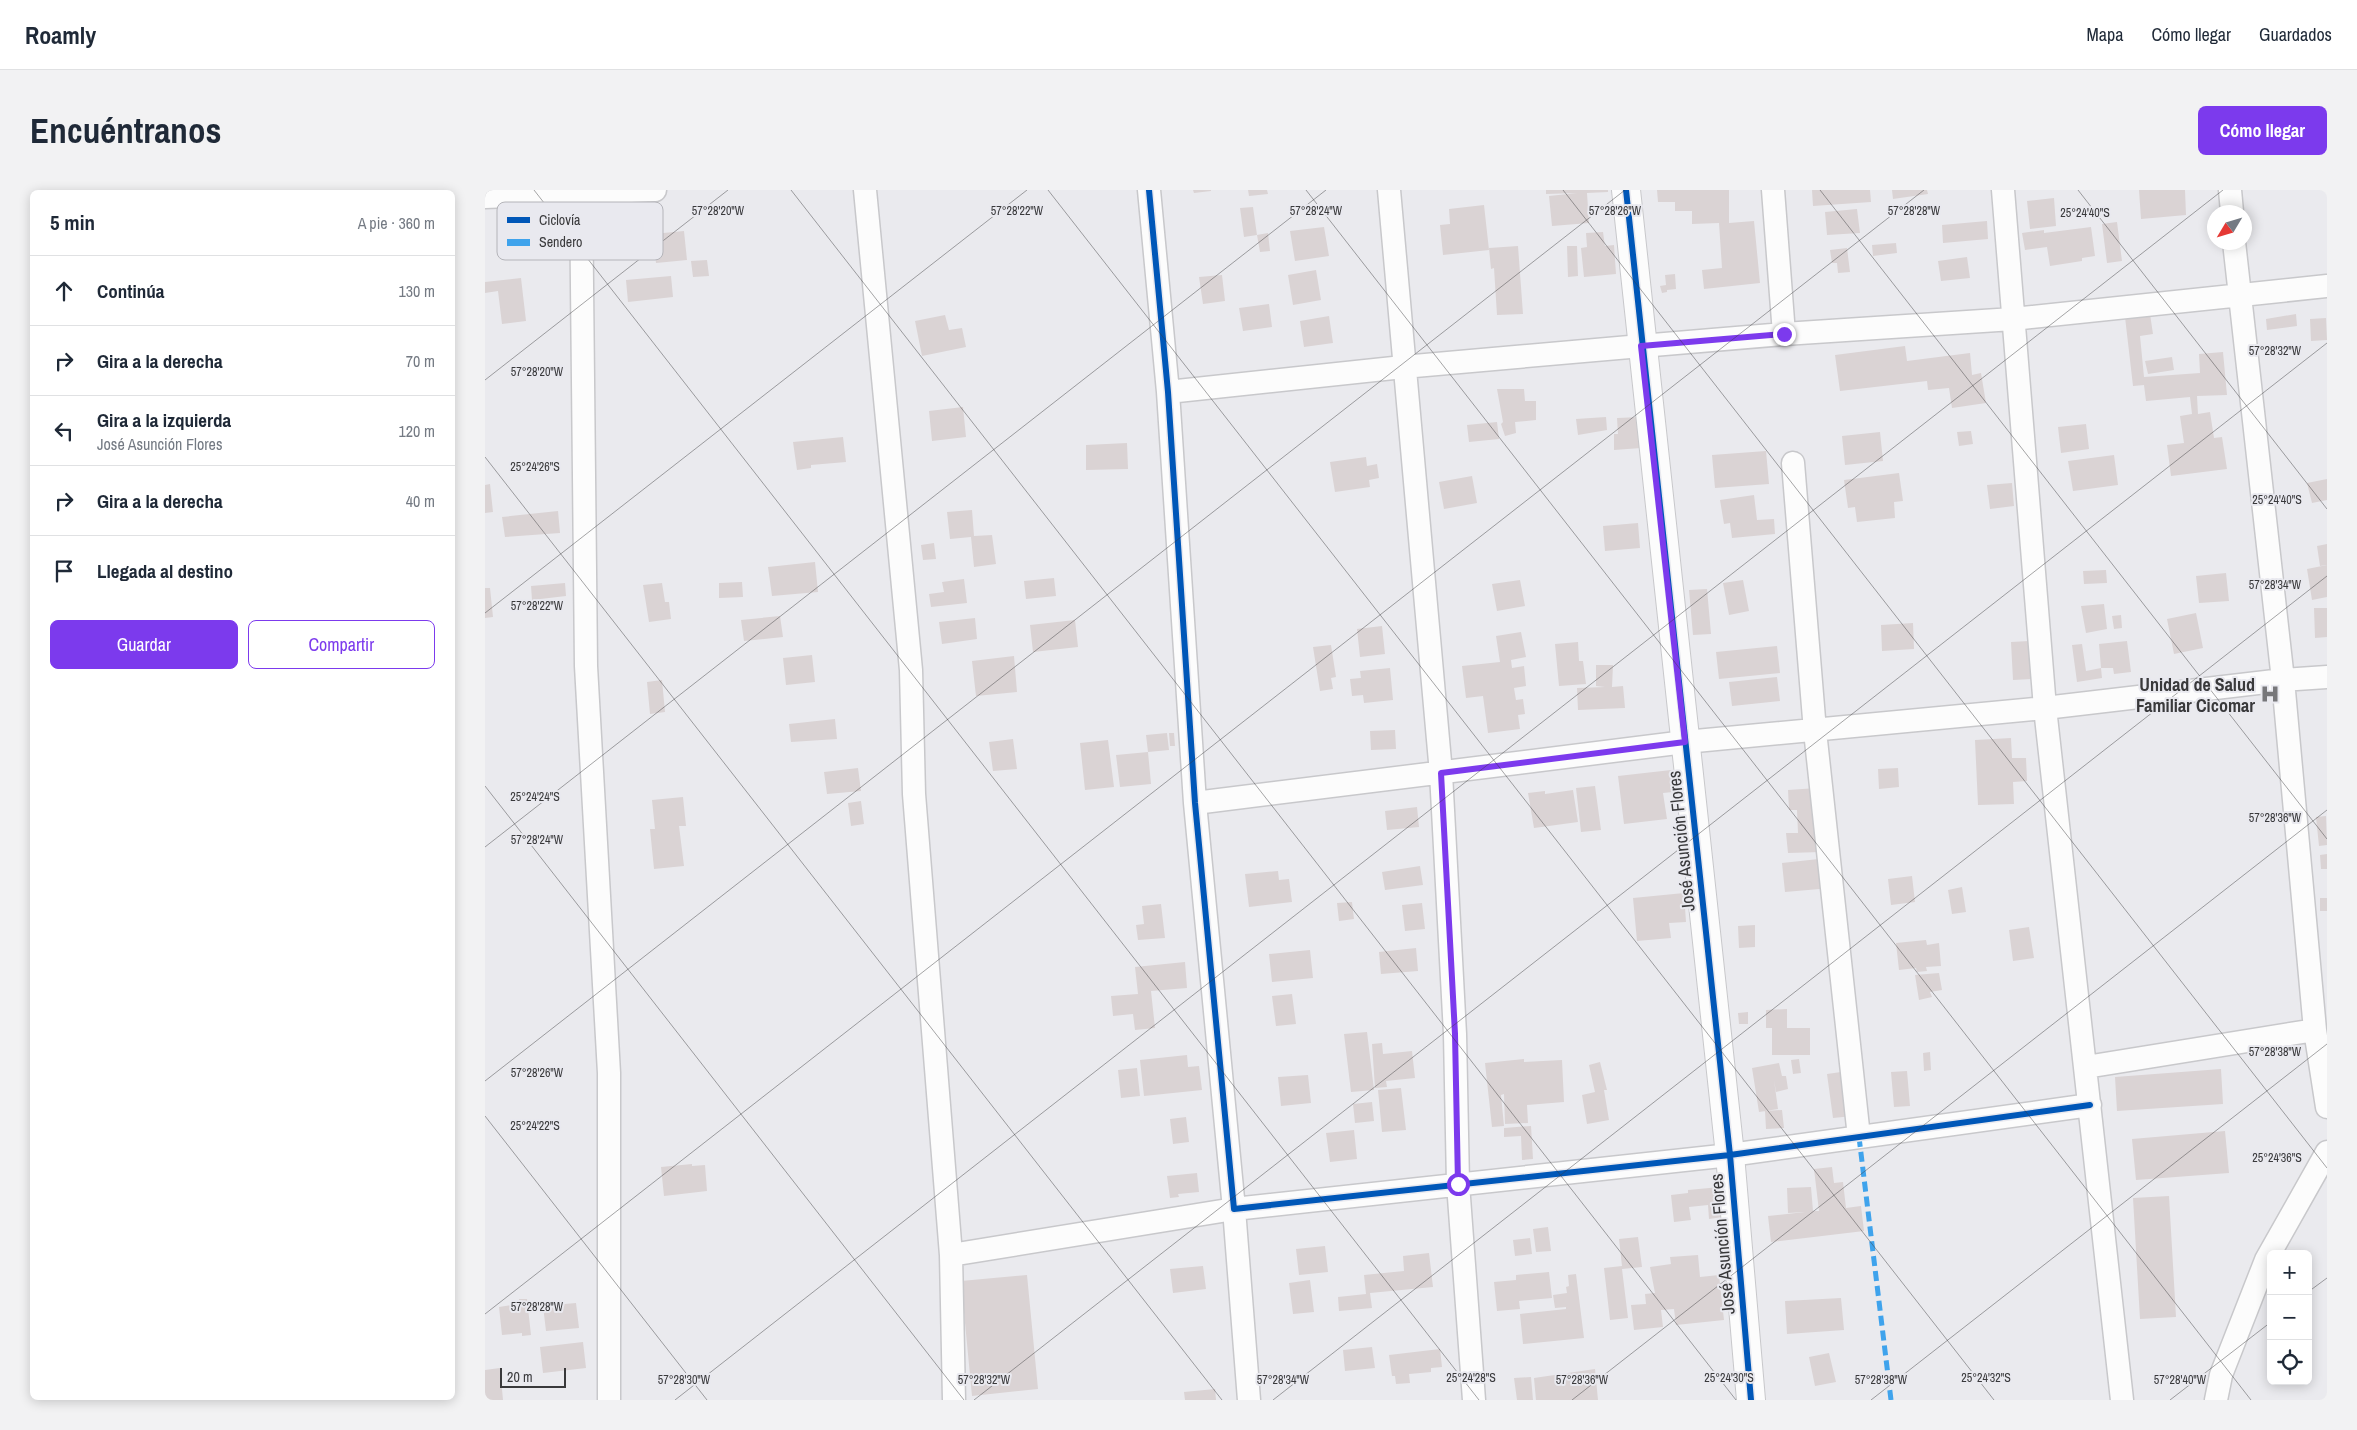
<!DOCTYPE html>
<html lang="es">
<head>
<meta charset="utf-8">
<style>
  :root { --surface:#fff; --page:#f2f2f3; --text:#1f2937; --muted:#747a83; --line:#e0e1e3; --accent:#7c3aed }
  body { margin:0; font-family:"Archivo Narrow",sans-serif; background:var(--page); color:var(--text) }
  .controls { position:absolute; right:15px; bottom:15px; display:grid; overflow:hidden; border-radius:8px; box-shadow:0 2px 12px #0003 }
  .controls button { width:45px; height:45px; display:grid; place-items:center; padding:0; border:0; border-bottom:1px solid var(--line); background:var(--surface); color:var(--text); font:25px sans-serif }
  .compass { position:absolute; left:1722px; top:15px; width:45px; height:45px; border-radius:50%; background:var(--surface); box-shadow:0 2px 12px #0003; rotate:232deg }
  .scale { position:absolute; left:15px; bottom:12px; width:66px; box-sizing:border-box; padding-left:5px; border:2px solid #39393b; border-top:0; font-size:14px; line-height:18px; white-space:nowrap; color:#39393b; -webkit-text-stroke:4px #e9e9ef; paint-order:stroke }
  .stop { position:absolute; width:15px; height:15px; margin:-11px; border:4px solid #7c3aed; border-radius:50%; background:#fff }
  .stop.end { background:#7c3aed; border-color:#fff; box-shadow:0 1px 5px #0008 }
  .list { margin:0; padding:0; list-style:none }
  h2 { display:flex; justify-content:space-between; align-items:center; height:65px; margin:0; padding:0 20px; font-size:21px }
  h2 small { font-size:16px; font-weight:400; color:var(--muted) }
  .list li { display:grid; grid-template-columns:32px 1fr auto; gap:15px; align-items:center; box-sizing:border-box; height:70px; padding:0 20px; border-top:1px solid var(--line) }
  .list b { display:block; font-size:19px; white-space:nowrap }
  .list p { margin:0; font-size:16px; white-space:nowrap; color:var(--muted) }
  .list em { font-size:16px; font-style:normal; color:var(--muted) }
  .actions { display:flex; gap:10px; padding:15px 20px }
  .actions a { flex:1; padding:11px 0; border:1px solid var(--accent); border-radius:8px; text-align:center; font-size:18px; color:var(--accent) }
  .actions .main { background:var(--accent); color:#fff }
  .icon { flex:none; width:28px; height:28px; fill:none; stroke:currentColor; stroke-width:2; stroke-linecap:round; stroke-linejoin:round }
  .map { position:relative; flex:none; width:1842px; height:1210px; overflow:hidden; border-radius:8px }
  header { display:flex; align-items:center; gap:30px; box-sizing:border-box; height:70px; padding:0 25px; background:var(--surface); border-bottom:1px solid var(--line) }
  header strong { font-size:24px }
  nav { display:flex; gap:28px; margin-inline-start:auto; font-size:18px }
  .intro { display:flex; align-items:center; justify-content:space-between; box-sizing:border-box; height:120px; padding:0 30px }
  h1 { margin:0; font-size:35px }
  .button { padding:12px 22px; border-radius:8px; background:var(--accent); color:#fff; font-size:18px; font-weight:700 }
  main { display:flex; gap:30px; padding:0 30px }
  aside { flex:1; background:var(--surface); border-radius:8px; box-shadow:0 2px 12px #0003 }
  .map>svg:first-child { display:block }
  .building { fill:#dad3d4 }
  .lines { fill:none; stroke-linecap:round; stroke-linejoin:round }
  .minor-casing { stroke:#c8c8cb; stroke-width:25 }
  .tertiary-casing { stroke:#c8c8cb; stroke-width:30 }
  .minor { stroke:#fcfcfc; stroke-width:22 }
  .tertiary { stroke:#fcfcfc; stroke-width:28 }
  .quiet { stroke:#3fa3ec; stroke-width:5; stroke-dasharray:10 5; stroke-linecap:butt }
  .cycleway-casing { stroke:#e9e9ef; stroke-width:9 }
  .cycleway { stroke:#0057b8; stroke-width:6 }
  .route { stroke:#7c3aed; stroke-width:6 }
  .ticks { fill:none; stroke:#39393b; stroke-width:1; stroke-opacity:0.45 }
  .labels { text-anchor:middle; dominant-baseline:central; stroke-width:4; stroke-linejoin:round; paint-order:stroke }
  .poi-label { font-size:18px; font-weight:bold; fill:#39393b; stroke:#e9e9ef; text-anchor:end }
  .street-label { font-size:18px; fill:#39393b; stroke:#e9e9ef }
  .key { fill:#e9e9ef; stroke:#b4b4b9; stroke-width:1 }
  .key-label { font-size:14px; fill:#39393b }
  .ticks-label { font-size:12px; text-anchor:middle; fill:#39393b; stroke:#e9e9ef; stroke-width:4; stroke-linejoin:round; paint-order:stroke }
</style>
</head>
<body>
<header>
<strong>Roamly</strong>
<nav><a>Mapa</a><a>Cómo llegar</a><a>Guardados</a></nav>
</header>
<div class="intro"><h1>Encuéntranos</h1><a class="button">Cómo llegar</a></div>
<main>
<aside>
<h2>5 min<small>A pie · 360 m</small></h2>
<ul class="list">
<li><svg class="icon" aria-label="ahead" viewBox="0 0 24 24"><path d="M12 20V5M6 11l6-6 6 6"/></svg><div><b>Continúa</b></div><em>130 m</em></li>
<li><svg class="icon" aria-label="right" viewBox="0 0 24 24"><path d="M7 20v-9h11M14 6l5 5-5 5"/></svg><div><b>Gira a la derecha</b></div><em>70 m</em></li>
<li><svg class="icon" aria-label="left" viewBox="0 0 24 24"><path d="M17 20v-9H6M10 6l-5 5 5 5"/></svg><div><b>Gira a la izquierda</b><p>José Asunción Flores</p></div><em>120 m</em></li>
<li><svg class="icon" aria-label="right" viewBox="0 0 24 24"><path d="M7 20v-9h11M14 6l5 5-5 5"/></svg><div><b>Gira a la derecha</b></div><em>40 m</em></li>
<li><svg class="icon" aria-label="arrive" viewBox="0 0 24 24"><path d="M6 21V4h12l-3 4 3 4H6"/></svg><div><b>Llegada al destino</b></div></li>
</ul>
<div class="actions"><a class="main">Guardar</a><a>Compartir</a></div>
</aside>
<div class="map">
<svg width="1842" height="1210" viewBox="0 0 1842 1210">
  <rect width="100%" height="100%" fill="#eaeaee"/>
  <path class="building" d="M708 0H726V1L709 3Z
    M763 0H782L783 4 764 6Z
    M1061 0H1123V2L1102 3 1104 33 1067 36 1064 6 1092 3 1061 4Z
    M1172 0H1244V33L1269 31 1275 93 1219 99 1217 80 1237 78 1234 33 1207 34V21H1190V12H1173Z
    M1327 0H1385L1386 12 1328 16Z
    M1407 0H1442L1443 4 1408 9Z
    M1654 0H1700L1701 25 1656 29Z
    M1569 8 1571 36 1545 39 1542 11Z
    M999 15 1004 60 958 65 955 35 965 34 964 19Z
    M768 17 772 45 759 47 755 18Z
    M1372 19 1375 43 1342 45 1340 22Z
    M1502 31 1503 49 1458 53 1457 35Z
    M1632 32 1637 71 1622 73 1617 34Z
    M839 37 844 66 810 71 805 41Z
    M1606 37 1610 66 1597 68V71L1565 76 1562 57 1540 60 1537 43 1559 40V43Z
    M199 41 202 70 171 73 168 44Z
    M1118 42 1120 56 1129 55 1131 84 1099 87 1096 58 1102 57 1101 43Z
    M783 43 785 61 775 62 772 45Z
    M1411 53 1412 63 1388 66 1387 55Z
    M1033 56 1038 124 1012 125 1009 78 1006 79 1004 58Z
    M1082 56H1092L1093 86 1083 87Z
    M1362 58 1365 82 1353 83 1352 73H1347L1345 60Z
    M1482 67 1485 88 1456 91 1453 71Z
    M222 70 224 86 208 87 206 71Z
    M831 80 836 110 808 115 803 85Z
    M1190 84 1191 99 1182 100V102L1177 103 1175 96 1181 95 1180 85Z
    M737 85 740 111 718 114 714 87Z
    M186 86 188 107 143 112 141 90Z
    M36 88 41 131 17 134 13 101 0 103V92Z
    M784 114 787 137 758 141 754 118Z
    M1665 124 1668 144 1655 146 1659 187 1715 183 1714 164 1738 162 1742 205 1712 206 1713 224 1725 222 1729 248 1737 247 1742 279 1686 286 1682 255 1699 253 1695 226 1707 224 1705 207 1661 211 1659 195 1648 196 1640 127Z
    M1811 124 1812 136 1782 140 1781 129Z
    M460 125 464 140 477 138 481 157 437 166 430 131Z
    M844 126 848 153 819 157 815 131Z
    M1841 128 1842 150 1826 151 1825 129Z
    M1420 156 1422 171 1485 163 1487 185 1496 183 1501 213 1467 218 1464 198 1443 200 1442 191 1355 201 1350 165Z
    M1687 167 1689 180 1663 184 1660 171Z
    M1012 199H1039L1040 211H1051V230L1030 232 1031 243 1020 246 1016 234 1018 232Z
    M478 217 481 247 447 251 444 221Z
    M1121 227 1122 240 1093 245 1091 229Z
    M1155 227 1156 258 1129 260V244H1133L1132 228Z
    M1012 232 1014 249 984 252 982 235Z
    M1601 234 1604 259 1576 263 1573 237Z
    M1486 241 1488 254 1474 256 1472 242Z
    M1395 242 1398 271 1360 275 1357 246Z
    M358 247 361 272 326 275V278L312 280 308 252Z
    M642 253 643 279 601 280V255Z
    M1281 261 1284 294 1230 298 1227 265Z
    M1629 265 1633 295 1588 301 1583 271Z
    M881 267 882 276 892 274 894 288 884 290 885 297 850 302 845 272Z
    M1414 283 1418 311 1409 312 1410 328 1372 332 1370 317 1363 318 1359 290Z
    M987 286 992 313 959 319 954 292Z
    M1842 289V310L1827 313 1822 293Z
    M1527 293 1529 316 1505 319 1502 295Z
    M5 294 8 322 0 323V295Z
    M1269 305 1272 330 1289 329 1290 344 1247 348 1245 333 1239 334 1235 310Z
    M487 320 489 346 507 345 511 374 489 377 486 347 465 349 462 322Z
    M73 321 75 343 20 347 17 327Z
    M1153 333 1155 358 1120 361 1118 336Z
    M449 353 451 369 438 370 436 355Z
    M1842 354V375L1835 376 1832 356Z
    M330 372 333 402 287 406 283 377Z
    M1842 375V407L1827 410 1822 379Z
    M1621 380 1622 393 1599 394 1598 381Z
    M1741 383 1744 411 1714 413 1711 386Z
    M569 388 571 406 541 409 539 391Z
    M479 389 482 413 446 417 444 404 459 402 457 392Z
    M1035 390 1040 416 1012 421 1007 394Z
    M1258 390 1264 421 1244 425 1238 393Z
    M257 392 258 407 234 408V393Z
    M80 393 81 406 47 410 46 396Z
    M177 393 180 412H184L186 429 164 432 158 395Z
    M0 398H5L8 427 0 428Z
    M1222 399 1226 444 1208 445 1204 400Z
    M1619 414 1622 439 1601 443 1596 416Z
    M1829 418H1842V447L1830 448Z
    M1711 423 1718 458 1689 464 1682 429Z
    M1636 425 1637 438 1629 439 1627 426Z
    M295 426 298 447 259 451 256 430Z
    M490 428 492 449 457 454 454 432Z
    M590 430 593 457 548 462 545 435Z
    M1428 433 1429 459 1397 461 1396 435Z
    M897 436 900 464 875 467 872 439Z
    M1036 442 1041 467 1026 470 1027 478 1039 476 1041 496 1029 498 1031 510 1038 509 1040 524 1033 525 1035 539 1003 543 998 506 981 508 977 476 1015 472 1011 446Z
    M1544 451 1547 489 1528 490 1526 452Z
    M1642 451 1646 482 1629 484 1628 478H1616L1614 454Z
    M1093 452 1094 471H1098L1101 494 1074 496 1070 454Z
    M1597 454 1601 481 1616 478 1617 488 1592 492 1587 455Z
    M846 455 851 487 846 488 848 499 835 501 828 457Z
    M1292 456 1295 483 1234 489 1231 462Z
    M327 465 330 492 301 495 298 468Z
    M529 466 532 502 491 506 487 471Z
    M1111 475H1128L1127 497 1138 496 1140 518 1093 520 1092 498 1120 497 1111 496Z
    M905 478 908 510 879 513 878 505 867 506 865 489 876 488 875 481Z
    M1292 487 1295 511 1247 516 1244 492Z
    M177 490 180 522 165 524 162 492Z
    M350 529 352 549 306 552 304 534Z
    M910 540 911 559 886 560 885 541Z
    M682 543 684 560 663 562 661 545Z
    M684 543H689L690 556H685Z
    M1526 548 1527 568H1541L1542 591 1528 592 1529 614 1493 615 1490 550Z
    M528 549 532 579 508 581 504 552Z
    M623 550 629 597 600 600 595 553Z
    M663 562 666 594 635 597 631 565Z
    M373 578 376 601 342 604 339 582Z
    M1413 578 1414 597 1394 599 1393 579Z
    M1195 579 1197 601 1178 603 1182 629 1139 634 1133 586Z
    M1110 596 1116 640 1096 642 1091 598Z
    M1332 598 1336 662 1303 663 1301 643H1313L1312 620H1304L1303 600Z
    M1088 600 1093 632 1049 638 1043 603 1060 601V604Z
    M198 607 201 636H194L199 676 169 679 165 639H170L167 610Z
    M376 611 379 634 366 636 363 613Z
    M932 617 934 637 902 640 900 621Z
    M1841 626 1842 655 1834 656 1831 627Z
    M1842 664V679H1836L1835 665Z
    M1343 668 1346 698 1300 702 1297 673Z
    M935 676 938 695 900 700 897 682Z
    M793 681 794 690 804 689 807 712 764 717 760 684Z
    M1427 686 1430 712 1406 715 1403 689Z
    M1477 697 1481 722 1467 724 1463 700Z
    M1199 703 1201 732 1184 733 1186 748 1152 751 1148 708Z
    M1835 708H1842V721H1835Z
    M867 712 869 729 854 731 852 713Z
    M937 713 940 739 920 741 917 715Z
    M676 714 680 748 653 750 651 735 659 734 657 716Z
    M1270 735V757L1254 758 1253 736Z
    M1544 737 1549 768 1528 771 1524 740Z
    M1441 750 1442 755 1454 753 1456 776 1441 777 1442 781 1432 782 1431 778 1414 780 1411 753Z
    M931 758 933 781 896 784 894 762Z
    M825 760 828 788 787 792 784 764Z
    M700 772 702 798 666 801 670 838 650 840 648 824 628 826 626 806 653 804 650 777Z
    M1454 783 1457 800 1445 802 1447 807 1434 810 1430 785Z
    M807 804 811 834 791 836 787 806Z
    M1302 819V838H1325V865H1287V838H1281V820Z
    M1263 822V834H1254L1253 823Z
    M882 842 889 900 866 902 859 844Z
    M897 853 898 864 927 861 930 888 901 891 902 897 890 898 887 854Z
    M1445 862 1446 880 1439 881 1438 863Z
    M702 865 703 877 714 876 717 900 659 906 655 870Z
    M1039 869V872L1077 870 1079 912 1042 915 1043 933 1020 934 1019 904 1016 905 1019 936 1007 937 1000 873Z
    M1314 869 1316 883 1308 884 1306 870Z
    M1115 872 1122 900H1119L1124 930 1102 934 1097 905 1110 902 1104 875Z
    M1294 873 1297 886H1301L1303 899 1291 902 1289 890 1293 919 1274 922 1267 878Z
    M652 878 655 906 636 908 633 880Z
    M1736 879 1738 914 1632 921 1630 887Z
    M1363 881 1368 926 1348 928 1342 884Z
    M1422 881 1425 916 1409 917 1406 882Z
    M823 885 826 913 796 916 793 887Z
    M916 898 921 940 897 942 893 900Z
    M887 912 889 931 870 933 868 914Z
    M1297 920 1299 938 1281 939 1280 921Z
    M701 927 704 952 688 954 685 929Z
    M1046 936 1048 969 1037 970 1036 946 1019 947V938Z
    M869 940 872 969 845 972 841 943Z
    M1740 941 1744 983 1651 990 1647 949Z
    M207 974V976L220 975 222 1001 179 1006 176 977Z
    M1347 977 1349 993 1358 992 1361 1018 1376 1016 1379 1041 1286 1052 1283 1026 1320 1022 1303 1023 1302 998 1326 997 1328 1021H1334L1329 979Z
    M712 983 714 1002 693 1004 694 1007 685 1008 682 986Z
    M1235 997 1238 1027 1224 1029 1223 1015 1204 1017 1206 1030 1189 1032 1186 1005 1203 1003V1000Z
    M1684 1006 1691 1127 1655 1129 1648 1008Z
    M1063 1037 1066 1061 1051 1062 1048 1039Z
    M1153 1047 1157 1077 1137 1079 1143 1128 1125 1130 1119 1078 1137 1076 1134 1049Z
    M1045 1048 1047 1064 1030 1066 1028 1050Z
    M840 1056 843 1082 814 1085 811 1059Z
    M944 1063 948 1097 885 1103 887 1118 854 1121 853 1107 881 1104 879 1085 919 1081 918 1066Z
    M1213 1065 1215 1087 1234 1085 1239 1130 1191 1135 1189 1119 1176 1120 1178 1137 1149 1140 1146 1115 1161 1114 1160 1104 1170 1103 1165 1077 1186 1074 1185 1067Z
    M718 1076 721 1099 688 1103 685 1079Z
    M1064 1082 1067 1108 1034 1111 1035 1119 1012 1121 1009 1092 1031 1090V1085Z
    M1091 1084 1099 1148 1038 1154 1035 1124 1081 1119V1117L1070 1118 1068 1105 1082 1103 1081 1097 1084 1096 1083 1085Z
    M542 1085 553 1199 487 1206 476 1091Z
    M825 1090 829 1122 808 1124 804 1093Z
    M1356 1108 1359 1140 1302 1144 1300 1111Z
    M34 1109H42L46 1145 37 1146V1143L17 1145 14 1117 34 1114Z
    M91 1113 94 1138 61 1141 58 1116Z
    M98 1152 101 1178 58 1183 55 1157Z
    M887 1157 890 1178 860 1181 858 1160Z
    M955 1159 957 1177 946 1178V1182L924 1184 925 1193 911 1194 910 1186H907L904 1165Z
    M1344 1163 1351 1192 1330 1196 1324 1167Z
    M15 1178 18 1210H0V1180Z
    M1110 1179 1113 1210H1051L1049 1188Z
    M1046 1187 1048 1210H1032L1029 1188Z
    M730 1199 731 1210H700L699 1202Z"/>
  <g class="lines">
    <g class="minor-casing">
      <path id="minor" d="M96 0 101 476 124 883V1210
        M380 0 426 480 429 604 466 1065 469 1210
        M664 0 683 202 710 613 749 1019 1245 965 1605 915
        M904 0 956 583 970 844 973 994 989 1210
        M1288 0 1299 144
        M1518 0 1560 518 1637 1210
        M1745 0 1747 22
        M0 7 170 0
        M1749 52 1798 490 1830 840 1842 917
        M683 202 918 177 1156 156 1299 144 1528 129 1842 96
        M1308 273 1330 541 1374 947
        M710 613 1200 552 1560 518 1798 490 1842 487
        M1601 877 1830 840
        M466 1065 749 1019 764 1210
        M1731 1210 1736 1185 1781 1070 1842 962"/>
    </g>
    <g class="tertiary-casing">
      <path id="tertiary" d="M1141 0 1245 965 1266 1210"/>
    </g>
    <use href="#minor" class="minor"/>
    <use href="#tertiary" class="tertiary"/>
    <path class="quiet" d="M1374 947 1406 1210"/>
    <g class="cycleway-casing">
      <path id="cycleway" d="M664 0 683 202 710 613 749 1019 1245 965 1605 915
        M1141 0 1245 965 1266 1210"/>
    </g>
    <use href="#cycleway" class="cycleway"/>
  </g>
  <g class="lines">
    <path class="route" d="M973 994 970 844 956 583 1200 552 1156 156 1299 144"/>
  </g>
  <path class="ticks" d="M49 0 994 1210M306 0 1251 1210M563 0 1509 1210M821 0 1766 1210M1078 0 1842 978M1335 0 1842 649M1593 0 1842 319M0 190 243 0M0 267 737 1210M0 423 542 0M0 596 479 1210M0 657 841 0M0 891 1140 0M0 926 222 1210M1823 1102 1842 1088M0 1124 1439 0M190 1210 1738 0M489 1210 1842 153M788 1210 1842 386M1087 1210 1842 620M1386 1210 1842 854M1685 1210 1786 1132"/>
  <defs>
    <g id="hospital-bare" transform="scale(1.5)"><path d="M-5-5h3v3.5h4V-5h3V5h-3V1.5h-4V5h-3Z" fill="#77777a" stroke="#e9e9ef" stroke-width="2.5" paint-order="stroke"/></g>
  </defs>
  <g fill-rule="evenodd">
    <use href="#hospital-bare" x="1785" y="504"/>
  </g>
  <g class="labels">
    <g class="poi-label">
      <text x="1770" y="494">Unidad de Salud<tspan x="1770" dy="21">Familiar Cicomar</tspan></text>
    </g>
    <g class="street-label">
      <text transform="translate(1196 651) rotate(-96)">José Asunción Flores</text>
      <text transform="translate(1237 1054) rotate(-95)">José Asunción Flores</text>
    </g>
  </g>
  <rect x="12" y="12" width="166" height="58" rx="8" class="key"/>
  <rect x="22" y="27" width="23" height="6" fill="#0057b8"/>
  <rect x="22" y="49" width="23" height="7" fill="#3fa3ec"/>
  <g class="key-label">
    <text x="54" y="35">Ciclovía</text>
    <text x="54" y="57">Sendero</text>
  </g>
  <g class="ticks-label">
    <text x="233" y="25">57°28'20"W</text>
    <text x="532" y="25">57°28'22"W</text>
    <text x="831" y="25">57°28'24"W</text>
    <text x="1130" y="25">57°28'26"W</text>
    <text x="1429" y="25">57°28'28"W</text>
    <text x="1600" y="27">25°24'40"S</text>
    <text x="1790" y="165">57°28'32"W</text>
    <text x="52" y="186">57°28'20"W</text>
    <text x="50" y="281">25°24'26"S</text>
    <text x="1792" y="314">25°24'40"S</text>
    <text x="1790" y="399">57°28'34"W</text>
    <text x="52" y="420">57°28'22"W</text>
    <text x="50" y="611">25°24'24"S</text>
    <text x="1790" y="632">57°28'36"W</text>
    <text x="52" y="654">57°28'24"W</text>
    <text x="1790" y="866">57°28'38"W</text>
    <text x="52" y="887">57°28'26"W</text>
    <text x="50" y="940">25°24'22"S</text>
    <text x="1792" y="972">25°24'36"S</text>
    <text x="52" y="1121">57°28'28"W</text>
    <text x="986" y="1192">25°24'28"S</text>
    <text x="1244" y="1192">25°24'30"S</text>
    <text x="1501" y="1192">25°24'32"S</text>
    <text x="199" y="1194">57°28'30"W</text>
    <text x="499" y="1194">57°28'32"W</text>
    <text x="798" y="1194">57°28'34"W</text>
    <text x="1097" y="1194">57°28'36"W</text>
    <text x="1396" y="1194">57°28'38"W</text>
    <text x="1695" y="1194">57°28'40"W</text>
  </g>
</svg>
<div class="controls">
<button>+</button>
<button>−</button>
<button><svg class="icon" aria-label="locate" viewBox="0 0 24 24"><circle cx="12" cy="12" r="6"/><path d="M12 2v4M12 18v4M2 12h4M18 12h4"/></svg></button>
</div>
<svg class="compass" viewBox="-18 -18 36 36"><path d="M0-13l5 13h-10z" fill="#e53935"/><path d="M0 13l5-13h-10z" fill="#747a83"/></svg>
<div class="scale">20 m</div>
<div class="stop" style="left:973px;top:994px"></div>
<div class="stop end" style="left:1299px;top:144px"></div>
</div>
</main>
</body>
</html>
